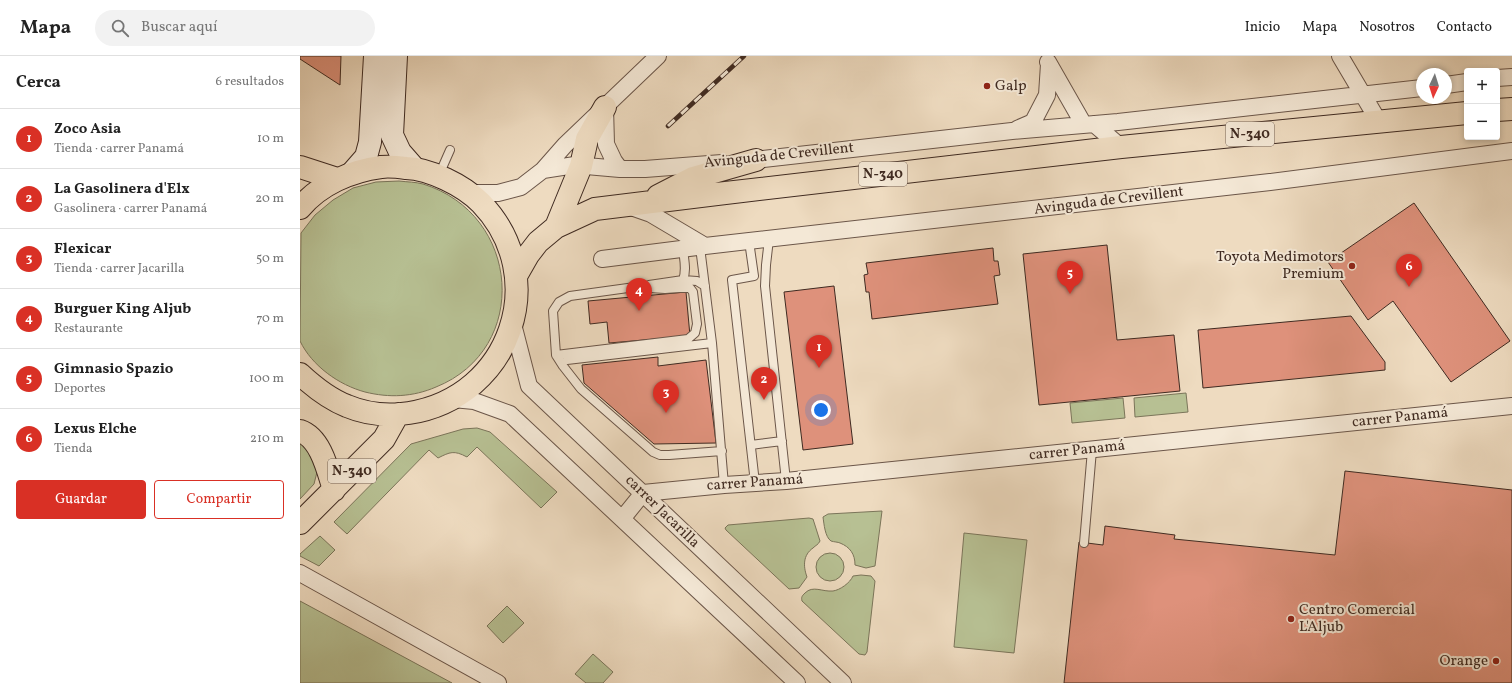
<!DOCTYPE html>
<html lang="es">
<head>
<meta charset="utf-8">
<style>
  :root { --surface:#fff; --page:#f2f2f2; --text:#222; --muted:#767676; --line:#e0e0e0; --accent:#d93025 }
  body { margin:0; font-family:Vollkorn,serif; background:var(--page); color:var(--text) }
  .controls { position:absolute; right:12px; top:12px; display:grid; overflow:hidden; border-radius:4px; box-shadow:0 2px 6px #0003 }
  .controls button { width:36px; height:36px; display:grid; place-items:center; padding:0; border:0; border-bottom:1px solid var(--line); background:var(--surface); color:var(--text); font:20px sans-serif }
  .compass { position:absolute; left:1116px; top:12px; width:36px; height:36px; border-radius:50%; background:var(--surface); box-shadow:0 2px 6px #0003; rotate:184deg }
  .you { position:absolute; left:521px; top:354px; width:14px; height:14px; margin:-10px; border:3px solid #fff; border-radius:50%; background:#1a73e8; box-shadow:0 0 0 6px #1a73e833 }
  .badge { display:grid; place-items:center; width:26px; height:26px; border-radius:50%; background:var(--accent); color:#fff; font-size:13px; font-weight:700 }
  .pin { position:absolute; translate:-50% -33px; filter:drop-shadow(0 1px 2px #0008) }
  .pin::after { content:''; position:absolute; top:21px; width:14px; height:12px; background:inherit; clip-path:polygon(0 0,100% 0,50% 100%) }
  .list { margin:0; padding:0; list-style:none }
  h2 { display:flex; justify-content:space-between; align-items:center; height:52px; margin:0; padding:0 16px; font-size:17px }
  h2 small { font-size:13px; font-weight:400; color:var(--muted) }
  .list li { display:grid; grid-template-columns:26px 1fr auto; gap:12px; align-items:center; box-sizing:border-box; height:60px; padding:0 16px; border-top:1px solid var(--line) }
  .list b { display:block; font-size:15px; white-space:nowrap }
  .list p { margin:0; font-size:13px; white-space:nowrap; color:var(--muted) }
  .list em { font-size:13px; font-style:normal; color:var(--muted) }
  .actions { display:flex; gap:8px; padding:12px 16px }
  .actions a { flex:1; padding:9px 0; border:1px solid var(--accent); border-radius:4px; text-align:center; font-size:14px; color:var(--accent) }
  .actions .main { background:var(--accent); color:#fff }
  .icon { flex:none; width:22px; height:22px; fill:none; stroke:currentColor; stroke-width:2; stroke-linecap:round; stroke-linejoin:round }
  .map { position:relative; flex:none; width:1212px; height:627px; overflow:hidden }
  header { display:flex; align-items:center; gap:24px; box-sizing:border-box; height:56px; padding:0 20px; background:var(--surface); border-bottom:1px solid var(--line) }
  header strong { font-size:19px }
  nav { display:flex; gap:22px; margin-inline-start:auto; font-size:14px }
  .search { width:280px; height:36px; background:var(--page); display:flex; align-items:center; gap:10px; box-sizing:border-box; padding:0 14px; border-radius:22px; color:var(--muted); font-size:15px }
  main { display:flex }
  aside { flex:1; background:var(--surface) }
  .map>svg:first-child { display:block }
  .green { fill:#b7c093; stroke:#7b755a }
  .building { fill:#de917b; stroke:#3f2a21 }
  .lines { fill:none; stroke-linecap:round; stroke-linejoin:round }
  .lane-casing { stroke:#6b5649; stroke-width:10 }
  .street-casing { stroke:#6b5649; stroke-width:18 }
  .secondary-casing { stroke:#3f2a21; stroke-width:24 }
  .highway-casing { stroke:#3f2a21; stroke-width:24 }
  .lane { stroke:#f4e8d6; stroke-width:8 }
  .street { stroke:#f4e8d6; stroke-width:16 }
  .secondary { stroke:#f4e8d6; stroke-width:22 }
  .highway { stroke:#eedbc0; stroke-width:22 }
  .rail-casing { stroke:#3f2a21; stroke-width:4.5 }
  .rail { stroke:#f4e8d6; stroke-width:3; stroke-dasharray:9; stroke-linecap:butt }
  .poi-dot { fill:#8f2418; stroke:#f4e8d6; stroke-width:1.5 }
  .labels { text-anchor:middle; dominant-baseline:central; stroke-width:4; stroke-linejoin:round; paint-order:stroke }
  .shield { fill:#f4e8d6; stroke:#756357; stroke-width:1 }
  .shield-label { font-size:14px; font-weight:bold; fill:#3f2a21 }
  .poi-label { font-size:15px; fill:#3f2a21; stroke:#f4e8d6; text-anchor:start }
  .street-label { font-size:15px; fill:#3f2a21; stroke:#f4e8d6 }
</style>
</head>
<body>
<header>
<strong>Mapa</strong>
<div class="search"><svg class="icon" aria-label="search" viewBox="0 0 24 24"><circle cx="10" cy="10" r="6"/><path d="M15 15l6 6"/></svg>Buscar aquí</div>
<nav><a>Inicio</a><a>Mapa</a><a>Nosotros</a><a>Contacto</a></nav>
</header>
<main>
<aside>
<h2>Cerca<small>6 resultados</small></h2>
<ul class="list">
<li><span class="badge">1</span><div><b>Zoco Asia</b><p>Tienda · carrer Panamá</p></div><em>10 m</em></li>
<li><span class="badge">2</span><div><b>La Gasolinera d'Elx</b><p>Gasolinera · carrer Panamá</p></div><em>20 m</em></li>
<li><span class="badge">3</span><div><b>Flexicar</b><p>Tienda · carrer Jacarilla</p></div><em>50 m</em></li>
<li><span class="badge">4</span><div><b>Burguer King Aljub</b><p>Restaurante</p></div><em>70 m</em></li>
<li><span class="badge">5</span><div><b>Gimnasio Spazio</b><p>Deportes</p></div><em>100 m</em></li>
<li><span class="badge">6</span><div><b>Lexus Elche</b><p>Tienda</p></div><em>210 m</em></li>
</ul>
<div class="actions"><a class="main">Guardar</a><a>Compartir</a></div>
</aside>
<div class="map">
<svg width="1212" height="627" viewBox="0 0 1212 627">
  <rect width="100%" height="100%" fill="#eedbc0"/>
  <filter id="stains"><feTurbulence type="fractalNoise" baseFrequency=".005" numOctaves="4"/><feColorMatrix values="0 0 0 0 .2 0 0 0 0 .09 0 0 0 0 .02 0 0 0 .5 -.17"/></filter>
  <radialGradient id="worn" r=".72"><stop offset=".6" stop-color="#630" stop-opacity="0"/><stop offset="1" stop-color="#630" stop-opacity=".3"/></radialGradient>
  <path class="green" d="M99 125C107 126 116 126 123 128 221 158 231 293 136 331 113 341 89 342 65 336 39 329 12 310 0 285L1 177 15 159 33 144 53 132 76 126Z
    M886 337 888 356 835 361 834 342Z
    M823 342 825 362 772 367 770 347Z
    M177 372 190 376 257 436 241 452 177 391 167 401C154 394 150 396 138 402L129 394 47 478 34 466 111 388 163 373Z
    M0 377 19 408 14 428 0 443Z
    M582 455 575 510 566 512 555 509C555 498 550 491 540 487 538 486 534 486 531 485 525 481 524 468 523 461L528 458Z
    M509 462 513 463 520 485C518 489 516 489 513 492 503 499 503 510 507 521L499 532 489 533 426 474 425 472 428 469Z
    M664 477 727 484 714 597 654 591Z
    M20 480 35 494 19 510 0 500V498Z
    M516 511a14 14 0 1 1 28 0a14 14 0 1 1-28 0Z
    M561 519 571 520 575 525 567 596 565 599 559 598 502 545C501 541 502 540 505 537 513 529 522 536 533 535 540 534 550 527 553 520Z
    M0 545 152 627H0Z
    M207 550 224 567 203 587 187 570Z
    M293 598 313 616 303 627H286L275 618Z"/>
  <path class="building" d="M0 0H41L40 29 0 3Z
    M1114 147 1210 285 1151 326 1093 245 1068 264 1028 206Z
    M807 189 817 284 874 279 880 335 739 349 723 198Z
    M693 192 694 205H698L700 219 694 220 698 248 572 263 569 236H566L564 219 568 218 566 207Z
    M534 230 553 388 503 394 484 236Z
    M386 236 390 280 309 287 307 266 290 268 288 245Z
    M1051 260 1085 306V314L903 332 898 274Z
    M358 301V310L406 304 416 387 354 388 284 327 282 309Z
    M1045 415 1212 434V627H764L779 486 803 489 805 470 875 479 874 483 1035 499Z"/>
  <g class="lines">
    <g class="lane-casing">
      <path id="lane" d="M139 119 150 94
        M469 183 466 209 465 230 486 425
        M449 185 454 220 432 224 455 427
        M400 191 412 287
        M383 224 397 225 405 230
        M349 229 383 224C387 214 384 204 383 193
        M256 299 388 283 395 277 397 268 393 236 390 232H379L365 233 335 231 270 240 259 246 253 255 256 299 263 310 281 333 353 396 360 399H369L422 395
        M267 304 412 287 424 429
        M451 389 482 385
        M784 487 792 394"/>
    </g>
    <g class="street-casing">
      <path id="street" d="M1040 0 1079 66
        M748 6 784 69
        M1197 22 1212 21
        M1146 29 1167 26
        M305 51 306 88 314 105 320 113
        M794 68 821 91
        M717 73 733 66 747 39 749 8
        M445 105 712 75 818 66 1122 32
        M243 114 265 89 358 0
        M171 137H198L221 131 243 114 275 109 320 113H345L422 107
        M328 150 351 158 405 190 970 126 1212 95
        M302 203 405 190
        M213 268 229 330 543 627
        M153 343 174 345 210 358 497 627
        M343 437 424 429 486 425 1212 350
        M322 463 343 437
        M0 517 198 627"/>
    </g>
    <g class="secondary-casing">
      <path id="secondary" d="M96 0 92 79 100 96 114 112
        M52 117 66 101 70 86 75 0"/>
    </g>
    <g class="highway-casing">
      <path id="highway" d="M1197 54 1212 53
        M0 111 37 123
        M358 140 393 122 456 104
        M0 152C20 128 51 115 81 111 89 110 98 111 106 112 130 113 163 129 181 147 252 221 211 341 109 357 89 360 66 358 47 350 29 343 14 331 0 318
        M256 171 281 110 287 83 305 51
        M216 220 228 199 238 186 256 171 295 153 417 138 821 91 1167 57
        M0 375C21 382 28 415 34 434
        M0 467 84 383 98 358"/>
    </g>
    <use href="#lane" class="lane"/>
    <use href="#street" class="street"/>
    <use href="#secondary" class="secondary"/>
    <use href="#highway" class="highway"/>
    <g class="rail-casing">
      <path id="rail" d="M368 70 444 0"/>
    </g>
    <use href="#rail" class="rail"/>
  </g>
  <g class="poi-dot">
    <circle cx="687" cy="30" r="4"/>
    <circle cx="1052" cy="210" r="4"/>
    <circle cx="991" cy="563" r="4"/>
    <circle cx="1196" cy="605" r="4"/>
  </g>
  <g class="labels">
    <g class="shield">
      <rect x="926" y="66" width="48" height="24" rx="3"/>
      <rect x="559" y="106" width="48" height="24" rx="3"/>
      <rect x="28" y="403" width="48" height="24" rx="3"/>
    </g>
    <g class="shield-label">
      <text x="950" y="78">N-340</text>
      <text x="583" y="118">N-340</text>
      <text x="52" y="415">N-340</text>
    </g>
    <g class="poi-label">
      <text x="695" y="30">Galp</text>
      <text x="1044" y="201" text-anchor="end">Toyota Medimotors<tspan x="1044" dy="17">Premium</tspan></text>
      <text x="999" y="554">Centro Comercial<tspan x="999" dy="17">L'Aljub</tspan></text>
      <text x="1188" y="605" text-anchor="end">Orange</text>
    </g>
    <g class="street-label">
      <text transform="translate(479 100) rotate(-6)">Avinguda de Crevillent</text>
      <text transform="translate(809 145) rotate(-7)">Avinguda de Crevillent</text>
      <text transform="translate(1100 362) rotate(-6)">carrer Panamá</text>
      <text transform="translate(777 395) rotate(-6)">carrer Panamá</text>
      <text transform="translate(455 427) rotate(-4)">carrer Panamá</text>
      <text transform="translate(362 456) rotate(44)">carrer Jacarilla</text>
    </g>
  </g>
  <rect width="100%" height="100%" filter="url(#stains)"/>
  <rect width="100%" height="100%" fill="url(#worn)"/>
</svg>
<div class="controls">
<button>+</button>
<button>−</button>
</div>
<svg class="compass" viewBox="-18 -18 36 36"><path d="M0-13l5 13h-10z" fill="#e53935"/><path d="M0 13l5-13h-10z" fill="#767676"/></svg>
<div class="you"></div>
<div class="pin badge" style="left:519px;top:312px">1</div>
<div class="pin badge" style="left:464px;top:344px">2</div>
<div class="pin badge" style="left:366px;top:357px">3</div>
<div class="pin badge" style="left:339px;top:255px">4</div>
<div class="pin badge" style="left:770px;top:238px">5</div>
<div class="pin badge" style="left:1109px;top:231px">6</div>
</div>
</main>
</body>
</html>
